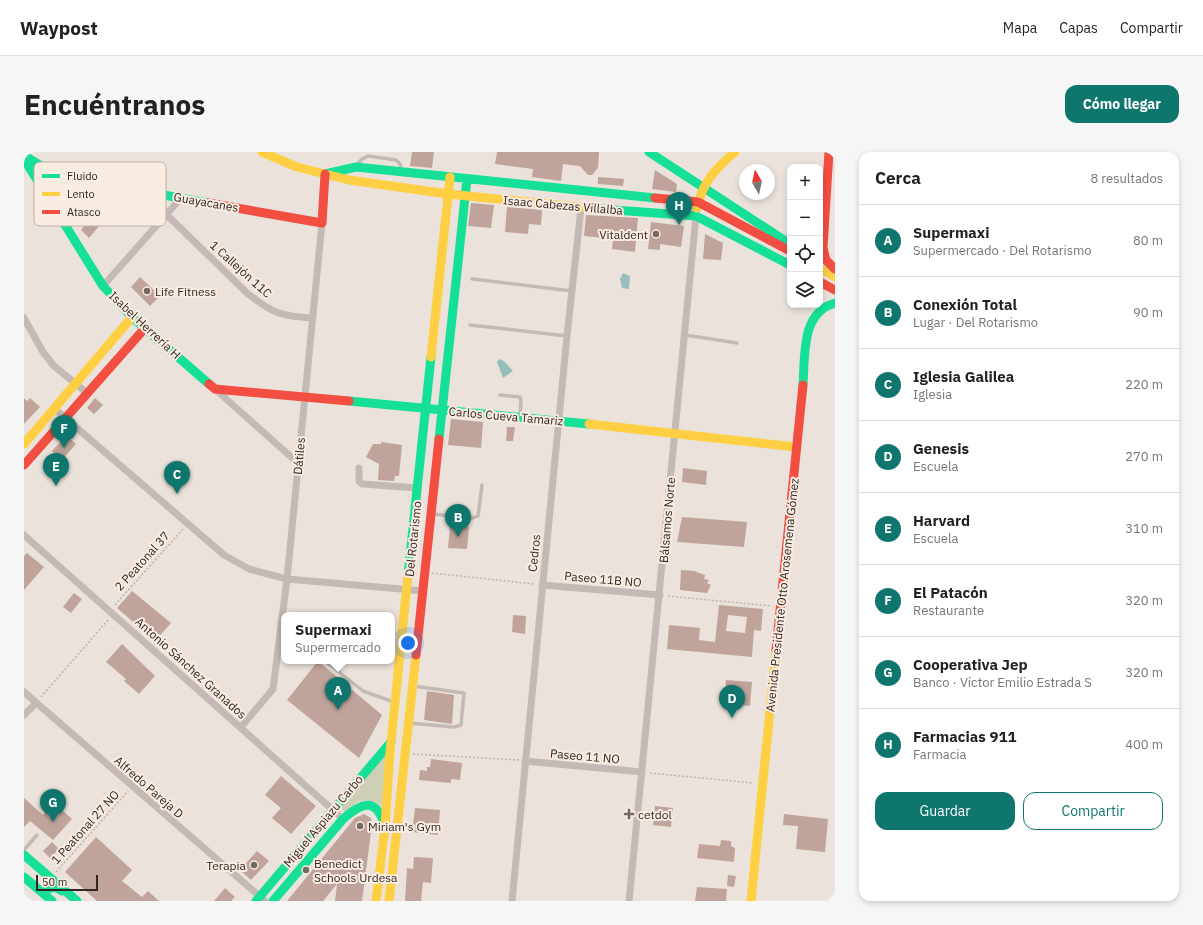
<!DOCTYPE html>
<html lang="es">
<head>
<meta charset="utf-8">
<style>
  :root { --surface:#fff; --page:#f6f6f6; --text:#222; --muted:#767676; --line:#e0e0e0; --accent:#0f766e }
  body { margin:0; font-family:"IBM Plex Sans",sans-serif; background:var(--page); color:var(--text) }
  .controls { position:absolute; right:12px; top:12px; display:grid; overflow:hidden; border-radius:8px; box-shadow:0 2px 6px #0003 }
  .controls button { width:36px; height:36px; display:grid; place-items:center; padding:0; border:0; border-bottom:1px solid var(--line); background:var(--surface); color:var(--text); font:20px sans-serif }
  .compass { position:absolute; left:715px; top:12px; width:36px; height:36px; border-radius:50%; background:var(--surface); box-shadow:0 2px 6px #0003; rotate:351deg }
  .scale { position:absolute; left:12px; bottom:10px; width:62px; box-sizing:border-box; padding-left:4px; border:2px solid #332724; border-top:0; font-size:11px; line-height:14px; white-space:nowrap; color:#332724; -webkit-text-stroke:3px #faece0; paint-order:stroke }
  .you { position:absolute; left:384px; top:491px; width:14px; height:14px; margin:-10px; border:3px solid #fff; border-radius:50%; background:#1a73e8; box-shadow:0 0 0 6px #1a73e833 }
  .badge { display:grid; place-items:center; width:26px; height:26px; border-radius:50%; background:var(--accent); color:#fff; font-size:13px; font-weight:700 }
  .pin { position:absolute; translate:-50% -33px; filter:drop-shadow(0 1px 2px #0008) }
  .pin::after { content:''; position:absolute; top:21px; width:14px; height:12px; background:inherit; clip-path:polygon(0 0,100% 0,50% 100%) }
  .popup { position:absolute; left:257px; top:460px; width:114px; height:52px; box-sizing:border-box; display:grid; place-content:center; border-radius:8px; background:var(--surface); filter:drop-shadow(0 1px 3px #0005); font-size:13px; white-space:nowrap; color:var(--muted) }
  .popup b { font-size:15px; color:var(--text) }
  .popup::after { content:''; position:absolute; left:50%; top:100%; margin-left:-8px; border:8px solid transparent; border-top-color:var(--surface) }
  .list { margin:0; padding:0; list-style:none }
  h2 { display:flex; justify-content:space-between; align-items:center; height:52px; margin:0; padding:0 16px; font-size:17px }
  h2 small { font-size:13px; font-weight:400; color:var(--muted) }
  .list li { display:grid; grid-template-columns:26px 1fr auto; gap:12px; align-items:center; box-sizing:border-box; height:72px; padding:0 16px; border-top:1px solid var(--line) }
  .list b { display:block; font-size:15px; white-space:nowrap }
  .list p { margin:0; font-size:13px; white-space:nowrap; color:var(--muted) }
  .list em { font-size:13px; font-style:normal; color:var(--muted) }
  .actions { display:flex; gap:8px; padding:12px 16px }
  .actions a { flex:1; padding:9px 0; border:1px solid var(--accent); border-radius:12px; text-align:center; font-size:14px; color:var(--accent) }
  .actions .main { background:var(--accent); color:#fff }
  .icon { flex:none; width:22px; height:22px; fill:none; stroke:currentColor; stroke-width:2; stroke-linecap:round; stroke-linejoin:round }
  .map { position:relative; flex:none; width:811px; height:749px; overflow:hidden; border-radius:12px }
  header { display:flex; align-items:center; gap:24px; box-sizing:border-box; height:56px; padding:0 20px; background:var(--surface); border-bottom:1px solid var(--line) }
  header strong { font-size:19px }
  nav { display:flex; gap:22px; margin-inline-start:auto; font-size:14px }
  .intro { display:flex; align-items:center; justify-content:space-between; box-sizing:border-box; height:96px; padding:0 24px }
  h1 { margin:0; font-size:28px }
  .button { padding:10px 18px; border-radius:12px; background:var(--accent); color:#fff; font-size:14px; font-weight:700 }
  main { display:flex; gap:24px; padding:0 24px }
  aside { flex:1; background:var(--surface); border-radius:12px; box-shadow:0 2px 6px #0003 }
  .map>svg:first-child { display:block }
  .green { fill:#cdd0b4 }
  .water { fill:#96bfbc }
  .building { fill:#c0a49b; fill-rule:evenodd }
  .lines { fill:none; stroke-linecap:round; stroke-linejoin:round }
  .path { stroke:#bcb3ad; stroke-width:1.5; stroke-dasharray:2 2; stroke-linecap:butt }
  .lane { stroke:#c3bab5; stroke-width:3.5 }
  .street { stroke:#c3bab5; stroke-width:7 }
  .fast { stroke:#16e098; stroke-width:9 }
  .slow { stroke:#ffcf43; stroke-width:9 }
  .jam { stroke:#f24e42; stroke-width:9 }
  .poi-dot { fill:#736964; stroke:#faece0; stroke-width:1.5 }
  .labels { text-anchor:middle; dominant-baseline:central; stroke-width:4; stroke-linejoin:round; paint-order:stroke }
  .street-label { font-size:12px; fill:#332724; stroke:#faece0 }
  .poi-label { font-size:12px; fill:#332724; stroke:#faece0; text-anchor:start }
  .key { fill:#faece0; stroke:#beb1a8; stroke-width:1 }
  .key-label { font-size:11px; fill:#332724 }
</style>
</head>
<body>
<header>
<strong>Waypost</strong>
<nav><a>Mapa</a><a>Capas</a><a>Compartir</a></nav>
</header>
<div class="intro"><h1>Encuéntranos</h1><a class="button">Cómo llegar</a></div>
<main>
<div class="map">
<svg width="811" height="749" viewBox="0 0 811 749">
  <rect width="100%" height="100%" fill="#ebe3db"/>
  <path class="green" d="M361 602V656C343 645 337 645 321 660L316 656Z"/>
  <path class="water" d="M599 121 606 124 605 137 598 136 596 127Z
    M475 207 480 209 489 219 479 226 473 210Z"/>
  <path class="building" d="M388 0H410L408 16 386 14Z
    M473 0H575L574 16 568 23H564L556 14 539 12 537 29 508 25 509 17 471 12Z
    M631 18 653 32 652 40 628 37Z
    M574 25 600 27 599 34 574 32Z
    M447 51 470 53 467 76 444 74Z
    M483 55 518 58 517 73 505 72 504 82 481 80Z
    M73 59 82 66 65 86 57 78Z
    M562 63 614 66 611 100 588 97 589 87 560 84Z
    M627 70 660 74 657 95 636 92V98L624 97Z
    M681 82 699 91 697 108 679 107Z
    M116 125 136 144 126 154 107 135Z
    M0 246 3 249 6 246 16 255 0 272Z
    M71 246 79 253 70 262 63 256Z
    M427 267 459 270 457 296 424 293Z
    M483 275H491L489 289H482Z
    M42 284 52 292 38 308 28 299Z
    M357 290 378 293 375 324H371L370 329 354 328 355 312 342 305 349 292H357Z
    M659 316 683 319 682 333 658 330Z
    M658 365 723 370 720 395 653 390Z
    M426 374 445 375 443 397 424 396Z
    M3 401 20 415 0 438V404Z
    M657 418 670 419 681 423 680 427 685 428 683 431 687 433 683 441 656 438Z
    M108 439 147 471 131 489 93 456Z
    M50 441 58 447 47 461 39 455Z
    M695 453 739 457 737 479 730 478 728 505 643 497 645 473 676 476 675 488 691 490ZM704 463 723 465 721 481 702 479Z
    M489 463 502 464 501 482 488 480Z
    M98 492 131 524 115 542 100 529 102 527 82 510Z
    M294 509 358 563 335 606 263 548Z
    M702 528 728 530 726 554 700 552Z
    M403 539 430 543 428 572 400 568Z
    M407 607 438 611 436 628 427 627V631L395 628 396 618 403 619V615H406Z
    M257 624 292 654 267 682 248 666 257 656 241 643Z
    M0 646 19 663 30 651 48 667 29 688 6 669 0 675Z
    M631 654 649 656 647 675 629 673Z
    M391 656 416 658 414 683 388 680Z
    M340 662 347 666 348 673 338 749H311L313 732 299 749H263L331 666Z
    M760 662 804 667 801 700 772 697 774 674 759 673Z
    M72 685 108 718 98 729 118 745 124 739 135 749H73L41 720Z
    M697 688 707 689V694L711 696 710 710 673 706 675 692 696 694Z
    M28 690 35 697 26 706 19 699Z
    M233 699 245 709 227 728 216 718Z
    M390 705 409 706 407 731 399 730 397 749H381L383 716 389 717Z
    M704 723 712 724 710 735 703 734Z
    M673 735 703 737 702 749H671Z
    M201 736 211 745 207 749H190Z"/>
  <g class="lines">
    <path class="path" d="M408 421 510 432
      M644 444 747 454
      M91 453 159 377
      M17 545 84 468
      M389 602 495 608
      M626 621 729 631
      M32 720 104 639"/>
    <path class="lane" d="M332 14 338 7 344 4 372 8 376 12 378 19
      M448 127 548 139
      M446 173 543 184
      M661 183 713 191
      M476 243 496 245 497 248 496 264
      M408 362 449 366 454 364 458 333
      M301 509 339 539 370 550
      M385 571 430 575 437 573 440 541 389 534
      M0 698 13 683"/>
    <path class="street" d="M142 62 223 141C248 161 256 164 288 166
      M79 134 157 46
      M0 166 19 200 30 214 63 241
      M191 237 275 312
      M31 257 200 403 225 417 263 427 399 439
      M335 316V329L338 332 394 336
      M0 383 319 667
      M518 433 636 443
      M0 540 241 749
      M0 563 12 551
      M217 575 249 537 263 427 298 71
      M501 609 618 620
      M488 749 543 184 557 56
      M605 749 672 64"/>
    <path class="fast" d="M625 0 766 92
      M1 4 34 24 184 51
      M0 7 79 134 108 165 185 232
      M301 22 332 15 631 46
      M564 56 672 64 766 113
      M779 233C781 204 777 160 811 151
      M325 249 565 272
      M415 287 443 27
      M384 423 407 205
      M0 703 53 749
      M0 725 28 749
      M19 741C27 735 30 733 38 739
      M232 749 367 590
      M249 749 319 667C336 652 351 644 360 671"/>
    <path class="slow" d="M238 0 273 15 325 28 424 42 564 56
      M26 48V34L34 24
      M673 56C678 31 692 16 711 0
      M796 116 811 125
      M407 205 426 25
      M565 272 772 295
      M0 292 108 165
      M352 749 361 675 366 600 384 423
      M365 749 392 503
      M727 749 752 498"/>
    <path class="jam" d="M805 0 799 96 802 108 811 117
      M631 46 674 50 766 99
      M184 51 298 71 301 22
      M796 130 811 138
      M185 232 191 237 325 249
      M0 313 121 176
      M752 498 779 233
      M392 503 415 287"/>
  </g>
  <g class="poi-dot">
    <circle cx="632" cy="82" r="4"/>
    <circle cx="123" cy="139" r="4"/>
    <path d="M603 656h4v4h4v4h-4v4h-4v-4h-4v-4h4z"/>
    <circle cx="336" cy="674" r="4"/>
    <circle cx="230" cy="713" r="4"/>
    <circle cx="282" cy="718" r="4"/>
  </g>
  <g class="labels">
    <g class="street-label">
      <text transform="translate(182 50) rotate(10)">Guayacanes</text>
      <text transform="translate(539 53) rotate(5)">Isaac Cabezas Villalba</text>
      <text transform="translate(217 117) rotate(42)">1 Callejón 11C</text>
      <text transform="translate(121 173) rotate(43)">Isabel Herrería H</text>
      <text transform="translate(482 264) rotate(5)">Carlos Cueva Tamariz</text>
      <text transform="translate(275 304) rotate(-85)">Dátiles</text>
      <text transform="translate(643 368) rotate(-85)">Bálsamos Norte</text>
      <text transform="translate(389 387) rotate(-84)">Del Rotarismo</text>
      <text transform="translate(510 401) rotate(-84)">Cedros</text>
      <text transform="translate(118 409) rotate(-48)">2 Peatonal 37</text>
      <text transform="translate(579 427) rotate(5)">Paseo 11B NO</text>
      <text transform="translate(758 443) rotate(-84)">Avenida Presidente Otto Arosemena Gómez</text>
      <text transform="translate(167 516) rotate(42)">Antonio Sánchez Granados</text>
      <text transform="translate(561 604) rotate(5)">Paseo 11 NO</text>
      <text transform="translate(125 635) rotate(41)">Alfredo Pareja D</text>
      <text transform="translate(299 669) rotate(-50)">Miguel Aspiazu Carbo</text>
      <text transform="translate(61 675) rotate(-48)">1 Peatonal 27 NO</text>
    </g>
    <g class="poi-label">
      <text x="624" y="82" text-anchor="end">Vitaldent</text>
      <text x="131" y="139">Life Fitness</text>
      <text x="614" y="662">cetdol</text>
      <text x="344" y="674">Miriam's Gym</text>
      <text x="290" y="711">Benedict<tspan x="290" dy="14">Schools Urdesa</tspan></text>
      <text x="222" y="713" text-anchor="end">Terapia</text>
    </g>
  </g>
  <rect x="10" y="10" width="132" height="64" rx="6" class="key"/>
  <rect x="18" y="22" width="18" height="4" fill="#16e098"/>
  <rect x="18" y="40" width="18" height="4" fill="#ffcf43"/>
  <rect x="18" y="58" width="18" height="4" fill="#f24e42"/>
  <g class="key-label">
    <text x="43" y="28">Fluido</text>
    <text x="43" y="46">Lento</text>
    <text x="43" y="64">Atasco</text>
  </g>
</svg>
<div class="controls">
<button>+</button>
<button>−</button>
<button><svg class="icon" aria-label="locate" viewBox="0 0 24 24"><circle cx="12" cy="12" r="6"/><path d="M12 2v4M12 18v4M2 12h4M18 12h4"/></svg></button>
<button><svg class="icon" aria-label="layers" viewBox="0 0 24 24"><path d="M12 4l9 5-9 5-9-5zM3 14l9 5 9-5"/></svg></button>
</div>
<svg class="compass" viewBox="-18 -18 36 36"><path d="M0-13l5 13h-10z" fill="#e53935"/><path d="M0 13l5-13h-10z" fill="#767676"/></svg>
<div class="scale">50 m</div>
<div class="you"></div>
<div class="pin badge" style="left:314px;top:558px">A</div>
<div class="popup"><b>Supermaxi</b>Supermercado</div>
<div class="pin badge" style="left:434px;top:385px">B</div>
<div class="pin badge" style="left:153px;top:342px">C</div>
<div class="pin badge" style="left:708px;top:566px">D</div>
<div class="pin badge" style="left:32px;top:334px">E</div>
<div class="pin badge" style="left:40px;top:296px">F</div>
<div class="pin badge" style="left:29px;top:670px">G</div>
<div class="pin badge" style="left:655px;top:73px">H</div>
</div>
<aside>
<h2>Cerca<small>8 resultados</small></h2>
<ul class="list">
<li><span class="badge">A</span><div><b>Supermaxi</b><p>Supermercado · Del Rotarismo</p></div><em>80 m</em></li>
<li><span class="badge">B</span><div><b>Conexión Total</b><p>Lugar · Del Rotarismo</p></div><em>90 m</em></li>
<li><span class="badge">C</span><div><b>Iglesia Galilea</b><p>Iglesia</p></div><em>220 m</em></li>
<li><span class="badge">D</span><div><b>Genesis</b><p>Escuela</p></div><em>270 m</em></li>
<li><span class="badge">E</span><div><b>Harvard</b><p>Escuela</p></div><em>310 m</em></li>
<li><span class="badge">F</span><div><b>El Patacón</b><p>Restaurante</p></div><em>320 m</em></li>
<li><span class="badge">G</span><div><b>Cooperativa Jep</b><p>Banco · Víctor Emilio Estrada S</p></div><em>320 m</em></li>
<li><span class="badge">H</span><div><b>Farmacias 911</b><p>Farmacia</p></div><em>400 m</em></li>
</ul>
<div class="actions"><a class="main">Guardar</a><a>Compartir</a></div>
</aside>
</main>
</body>
</html>
